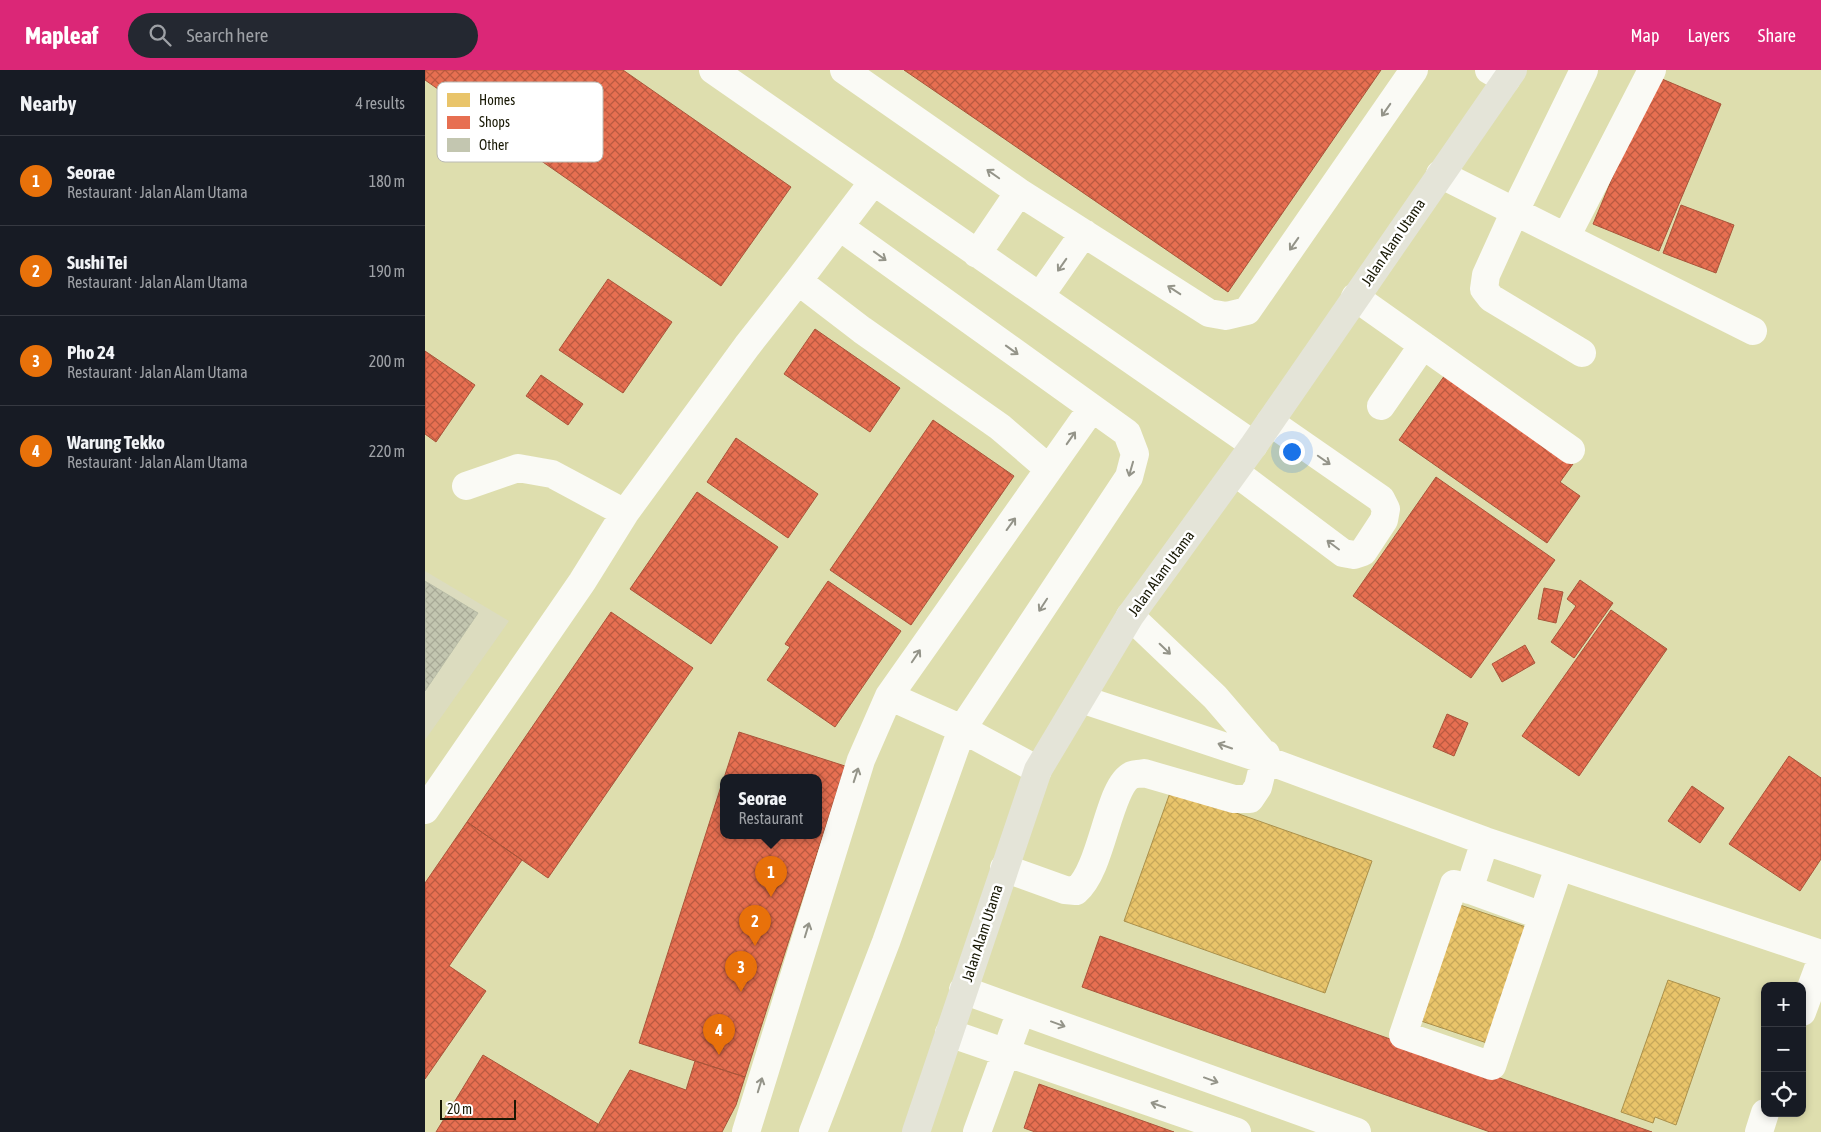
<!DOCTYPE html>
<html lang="en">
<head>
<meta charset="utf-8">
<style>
  :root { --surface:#171b24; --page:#242831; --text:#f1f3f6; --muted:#9ea1a6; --line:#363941; --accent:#db2777 }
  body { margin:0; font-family:"Asap Condensed",sans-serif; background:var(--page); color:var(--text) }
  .controls { position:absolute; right:15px; bottom:15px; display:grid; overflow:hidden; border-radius:10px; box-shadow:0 2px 8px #0003 }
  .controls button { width:45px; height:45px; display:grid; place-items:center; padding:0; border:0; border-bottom:1px solid var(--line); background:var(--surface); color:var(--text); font:25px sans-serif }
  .scale { position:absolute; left:15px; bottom:12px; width:76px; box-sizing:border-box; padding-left:5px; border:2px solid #181804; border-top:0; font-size:14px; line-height:18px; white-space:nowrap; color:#181804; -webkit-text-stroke:4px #fff; paint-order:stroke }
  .you { position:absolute; left:866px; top:381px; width:18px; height:18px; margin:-12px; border:4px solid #fff; border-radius:50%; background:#1a73e8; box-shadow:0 0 0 8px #1a73e833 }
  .badge { display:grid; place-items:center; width:32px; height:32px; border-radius:50%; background:var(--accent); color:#fff; font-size:16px; font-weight:700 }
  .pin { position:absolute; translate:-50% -41px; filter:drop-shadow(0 1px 2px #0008) }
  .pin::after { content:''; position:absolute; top:26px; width:18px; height:15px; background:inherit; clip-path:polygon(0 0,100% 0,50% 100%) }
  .popup { position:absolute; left:295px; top:704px; width:102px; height:65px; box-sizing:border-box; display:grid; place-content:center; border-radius:10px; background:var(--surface); filter:drop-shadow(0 1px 4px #0005); font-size:16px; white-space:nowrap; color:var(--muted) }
  .popup b { font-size:19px; color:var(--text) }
  .popup::after { content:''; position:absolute; left:50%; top:100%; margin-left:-10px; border:10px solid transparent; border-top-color:var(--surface) }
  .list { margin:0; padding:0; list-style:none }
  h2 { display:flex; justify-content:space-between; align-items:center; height:65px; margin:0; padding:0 20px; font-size:21px }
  h2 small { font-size:16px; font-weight:400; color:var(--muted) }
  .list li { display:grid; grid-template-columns:32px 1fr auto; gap:15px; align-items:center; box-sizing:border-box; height:90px; padding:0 20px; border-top:1px solid var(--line) }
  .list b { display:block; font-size:19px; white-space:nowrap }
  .list p { margin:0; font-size:16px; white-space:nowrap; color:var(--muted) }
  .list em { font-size:16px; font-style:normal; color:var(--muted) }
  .icon { flex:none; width:28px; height:28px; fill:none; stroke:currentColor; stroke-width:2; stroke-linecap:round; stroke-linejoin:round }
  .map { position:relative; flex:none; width:1396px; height:1062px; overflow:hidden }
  header { display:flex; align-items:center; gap:30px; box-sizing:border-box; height:70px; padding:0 25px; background:var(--accent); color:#fff }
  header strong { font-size:24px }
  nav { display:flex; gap:28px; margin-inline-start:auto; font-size:18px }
  .search { width:350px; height:45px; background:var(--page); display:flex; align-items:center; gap:12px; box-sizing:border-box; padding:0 18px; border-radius:28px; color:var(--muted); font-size:19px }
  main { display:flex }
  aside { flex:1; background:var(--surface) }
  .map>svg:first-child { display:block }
  .built { fill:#dedeae; fill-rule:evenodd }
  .homes { fill:url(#homes-cross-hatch); stroke:#aa904b }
  .shops { fill:url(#shops-cross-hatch); stroke:#a9553a }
  .building { fill:url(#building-cross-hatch); stroke:#b9bda7 }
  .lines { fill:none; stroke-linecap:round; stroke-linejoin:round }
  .minor { stroke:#fafaf5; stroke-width:28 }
  .major { stroke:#e4e4d8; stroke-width:28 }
  .oneway { stroke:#949489 }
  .labels { text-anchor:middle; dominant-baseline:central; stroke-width:5; stroke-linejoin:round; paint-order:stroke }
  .street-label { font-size:15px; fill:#181804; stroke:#fff }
  .key { fill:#fff; stroke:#babab4; stroke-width:1 }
  .key-label { font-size:14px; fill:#181804 }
</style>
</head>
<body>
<header>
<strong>Mapleaf</strong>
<div class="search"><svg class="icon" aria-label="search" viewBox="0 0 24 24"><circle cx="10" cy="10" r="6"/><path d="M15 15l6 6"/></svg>Search here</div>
<nav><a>Map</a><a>Layers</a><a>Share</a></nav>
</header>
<main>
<aside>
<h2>Nearby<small>4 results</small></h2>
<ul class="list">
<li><span class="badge" style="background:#e8710a">1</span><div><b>Seorae</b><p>Restaurant · Jalan Alam Utama</p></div><em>180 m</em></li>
<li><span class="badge" style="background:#e8710a">2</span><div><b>Sushi Tei</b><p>Restaurant · Jalan Alam Utama</p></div><em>190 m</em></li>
<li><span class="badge" style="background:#e8710a">3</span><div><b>Pho 24</b><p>Restaurant · Jalan Alam Utama</p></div><em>200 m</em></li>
<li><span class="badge" style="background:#e8710a">4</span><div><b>Warung Tekko</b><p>Restaurant · Jalan Alam Utama</p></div><em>220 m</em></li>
</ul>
</aside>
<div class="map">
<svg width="1396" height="1062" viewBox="0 0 1396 1062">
  <defs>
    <pattern id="homes-cross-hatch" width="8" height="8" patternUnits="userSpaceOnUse" patternTransform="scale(1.25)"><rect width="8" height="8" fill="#e9c46a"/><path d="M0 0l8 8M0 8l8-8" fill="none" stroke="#c7a85a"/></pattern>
    <pattern id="shops-cross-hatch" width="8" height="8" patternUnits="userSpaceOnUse" patternTransform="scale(1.25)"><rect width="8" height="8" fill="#e76f51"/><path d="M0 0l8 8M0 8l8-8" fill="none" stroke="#ba5a41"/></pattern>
    <pattern id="building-cross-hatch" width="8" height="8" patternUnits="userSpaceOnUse" patternTransform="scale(1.25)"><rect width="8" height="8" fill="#c3c6b0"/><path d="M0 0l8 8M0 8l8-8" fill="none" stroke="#a7a996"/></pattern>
  </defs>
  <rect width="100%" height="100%" fill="#dcdcbf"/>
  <path class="built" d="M0 0H1396V1062H0V670L84 551 0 501ZM298 708H394V766H298ZM1340 916H1377V1043H1340Z"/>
  <path class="homes" d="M746 720 947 791 900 923 699 851Z
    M1029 833 1110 860 1071 976 990 949Z
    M1243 910 1295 928 1251 1055 1230 1047 1228 1053 1196 1042Z"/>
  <path class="shops" d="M0 0H198L366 117 296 216 0 10Z
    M479 0H956L803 222Z
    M1230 6 1296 34 1234 181 1168 154Z
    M1256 135 1309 155 1291 203 1238 183Z
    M183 209 247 252 198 323 134 280Z
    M390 259 475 318 445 362 359 304Z
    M0 281 50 315 11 372 0 364Z
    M116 305 158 334 143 355 101 326Z
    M1020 305 1148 394 1135 412 1155 426 1122 473 974 370Z
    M508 350 589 406 486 555 405 500Z
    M311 368 393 424 363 468 282 412Z
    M1011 407 1130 490 1046 608 928 526Z
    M272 422 353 477 286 574 205 519Z
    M1155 510 1188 533 1149 588 1126 572 1151 536 1142 529Z
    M403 511 476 561 410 657 342 610 365 577 360 574Z
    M1119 518 1138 522 1131 553 1113 549Z
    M1186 540 1242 579 1154 706 1097 666Z
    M186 542 268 598 123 808 42 752Z
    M1100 575 1110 593 1077 612 1067 594Z
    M1022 644 1043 653 1029 686 1008 677Z
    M314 662 420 696 320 1007 214 973 298 710V766H394V708H299Z
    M1364 686 1396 708V789L1375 821 1304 774Z
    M1267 716 1299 738 1275 773 1243 751Z
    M42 752 97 790 24 896 61 921 0 1009V813Z
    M675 866 1227 1062H1065L657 917Z
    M58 985 173 1054 169 1062H11Z
    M270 991 320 1007 311 1035 297 1062H169L205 1000 261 1020Z
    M614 1014 749 1062H610L599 1058Z"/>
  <path class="building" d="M0 511 53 543 0 621Z"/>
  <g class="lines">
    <path class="minor" d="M288 0 829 375
      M419 0 594 122 784 243 801 246 822 241 989 0
      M1064 0 1081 10
      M1015 104 1328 261
      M1141 167 1227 0
      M552 184 594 122
      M373 211 448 112
      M615 226 659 163
      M930 227 1146 380
      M1157 283 1066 228 1059 219 1061 205 1090 141 1159 0
      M956 336 998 275
      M810 402 918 483 929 485 938 482 959 450 961 439 956 429 845 352
      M41 416 93 398 127 404 200 443
      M705 546 790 627 846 692
      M464 626 537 659 613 700
      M656 629 846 692 1060 771 1396 884
      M0 740 157 512 200 443 322 276 373 211 437 260 575 357 624 399
      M579 798 640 820 651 821C678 798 683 716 707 705 710 704 715 704 719 703L809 729H825L833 717 841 684
      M1044 820 1060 771
      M1117 846 1029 814 978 965 1067 996 1134 797
      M538 920 932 1062
      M1377 942 1396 891
      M524 963 812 1062
      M321 1062 436 690 464 626 667 338
      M388 1062 461 872 537 659 704 407 710 384 702 363 415 157
      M552 1062 596 941
      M1334 1062 1340 1043"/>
    <path class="major" d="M491 1062 613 700 705 546 829 375 1088 0"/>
  </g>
  <defs><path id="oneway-shaft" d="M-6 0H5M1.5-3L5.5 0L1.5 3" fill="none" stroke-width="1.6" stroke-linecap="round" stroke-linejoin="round" transform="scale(1.25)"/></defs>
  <g class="oneway">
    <use href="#oneway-shaft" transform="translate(961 40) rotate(125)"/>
    <use href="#oneway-shaft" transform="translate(568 104) rotate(-145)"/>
    <use href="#oneway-shaft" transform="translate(869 174) rotate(125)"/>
    <use href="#oneway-shaft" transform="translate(455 186) rotate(36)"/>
    <use href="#oneway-shaft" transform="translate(637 195) rotate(125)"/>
    <use href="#oneway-shaft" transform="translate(749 220) rotate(-147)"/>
    <use href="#oneway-shaft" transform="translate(587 280) rotate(36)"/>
    <use href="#oneway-shaft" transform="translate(646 368) rotate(-55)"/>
    <use href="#oneway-shaft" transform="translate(899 390) rotate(35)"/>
    <use href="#oneway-shaft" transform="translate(706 399) rotate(106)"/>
    <use href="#oneway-shaft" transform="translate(586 454) rotate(-54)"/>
    <use href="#oneway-shaft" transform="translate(908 475) rotate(-143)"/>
    <use href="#oneway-shaft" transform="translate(618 535) rotate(123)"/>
    <use href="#oneway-shaft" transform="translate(740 579) rotate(44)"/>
    <use href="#oneway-shaft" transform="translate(491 586) rotate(-56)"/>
    <use href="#oneway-shaft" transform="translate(800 676) rotate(-161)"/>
    <use href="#oneway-shaft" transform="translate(431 705) rotate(-72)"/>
    <use href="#oneway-shaft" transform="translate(382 860) rotate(-73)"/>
    <use href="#oneway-shaft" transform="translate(633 954) rotate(20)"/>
    <use href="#oneway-shaft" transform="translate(786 1010) rotate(20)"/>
    <use href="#oneway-shaft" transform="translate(335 1015) rotate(-73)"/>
    <use href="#oneway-shaft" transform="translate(733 1035) rotate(-161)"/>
  </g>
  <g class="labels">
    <g class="street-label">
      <text transform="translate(968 172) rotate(-56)">Jalan Alam Utama</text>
      <text transform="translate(736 503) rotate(-54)">Jalan Alam Utama</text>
      <text transform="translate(557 863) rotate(-72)">Jalan Alam Utama</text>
    </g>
  </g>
  <rect x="12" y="12" width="166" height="80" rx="8" class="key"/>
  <rect x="22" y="23" width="23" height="14" fill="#e9c46a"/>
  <rect x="22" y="46" width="23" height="13" fill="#e76f51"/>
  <rect x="22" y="68" width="23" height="14" fill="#c3c6b0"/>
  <g class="key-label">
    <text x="54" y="35">Homes</text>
    <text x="54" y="57">Shops</text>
    <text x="54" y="80">Other</text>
  </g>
</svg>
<div class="controls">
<button>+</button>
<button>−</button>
<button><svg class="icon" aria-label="locate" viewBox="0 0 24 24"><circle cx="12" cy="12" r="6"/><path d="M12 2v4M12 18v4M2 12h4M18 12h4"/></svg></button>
</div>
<div class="scale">20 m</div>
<div class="you"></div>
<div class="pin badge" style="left:346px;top:827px;background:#e8710a">1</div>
<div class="popup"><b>Seorae</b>Restaurant</div>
<div class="pin badge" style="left:330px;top:876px;background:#e8710a">2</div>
<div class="pin badge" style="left:316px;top:922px;background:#e8710a">3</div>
<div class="pin badge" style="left:294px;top:985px;background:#e8710a">4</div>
</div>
</main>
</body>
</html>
